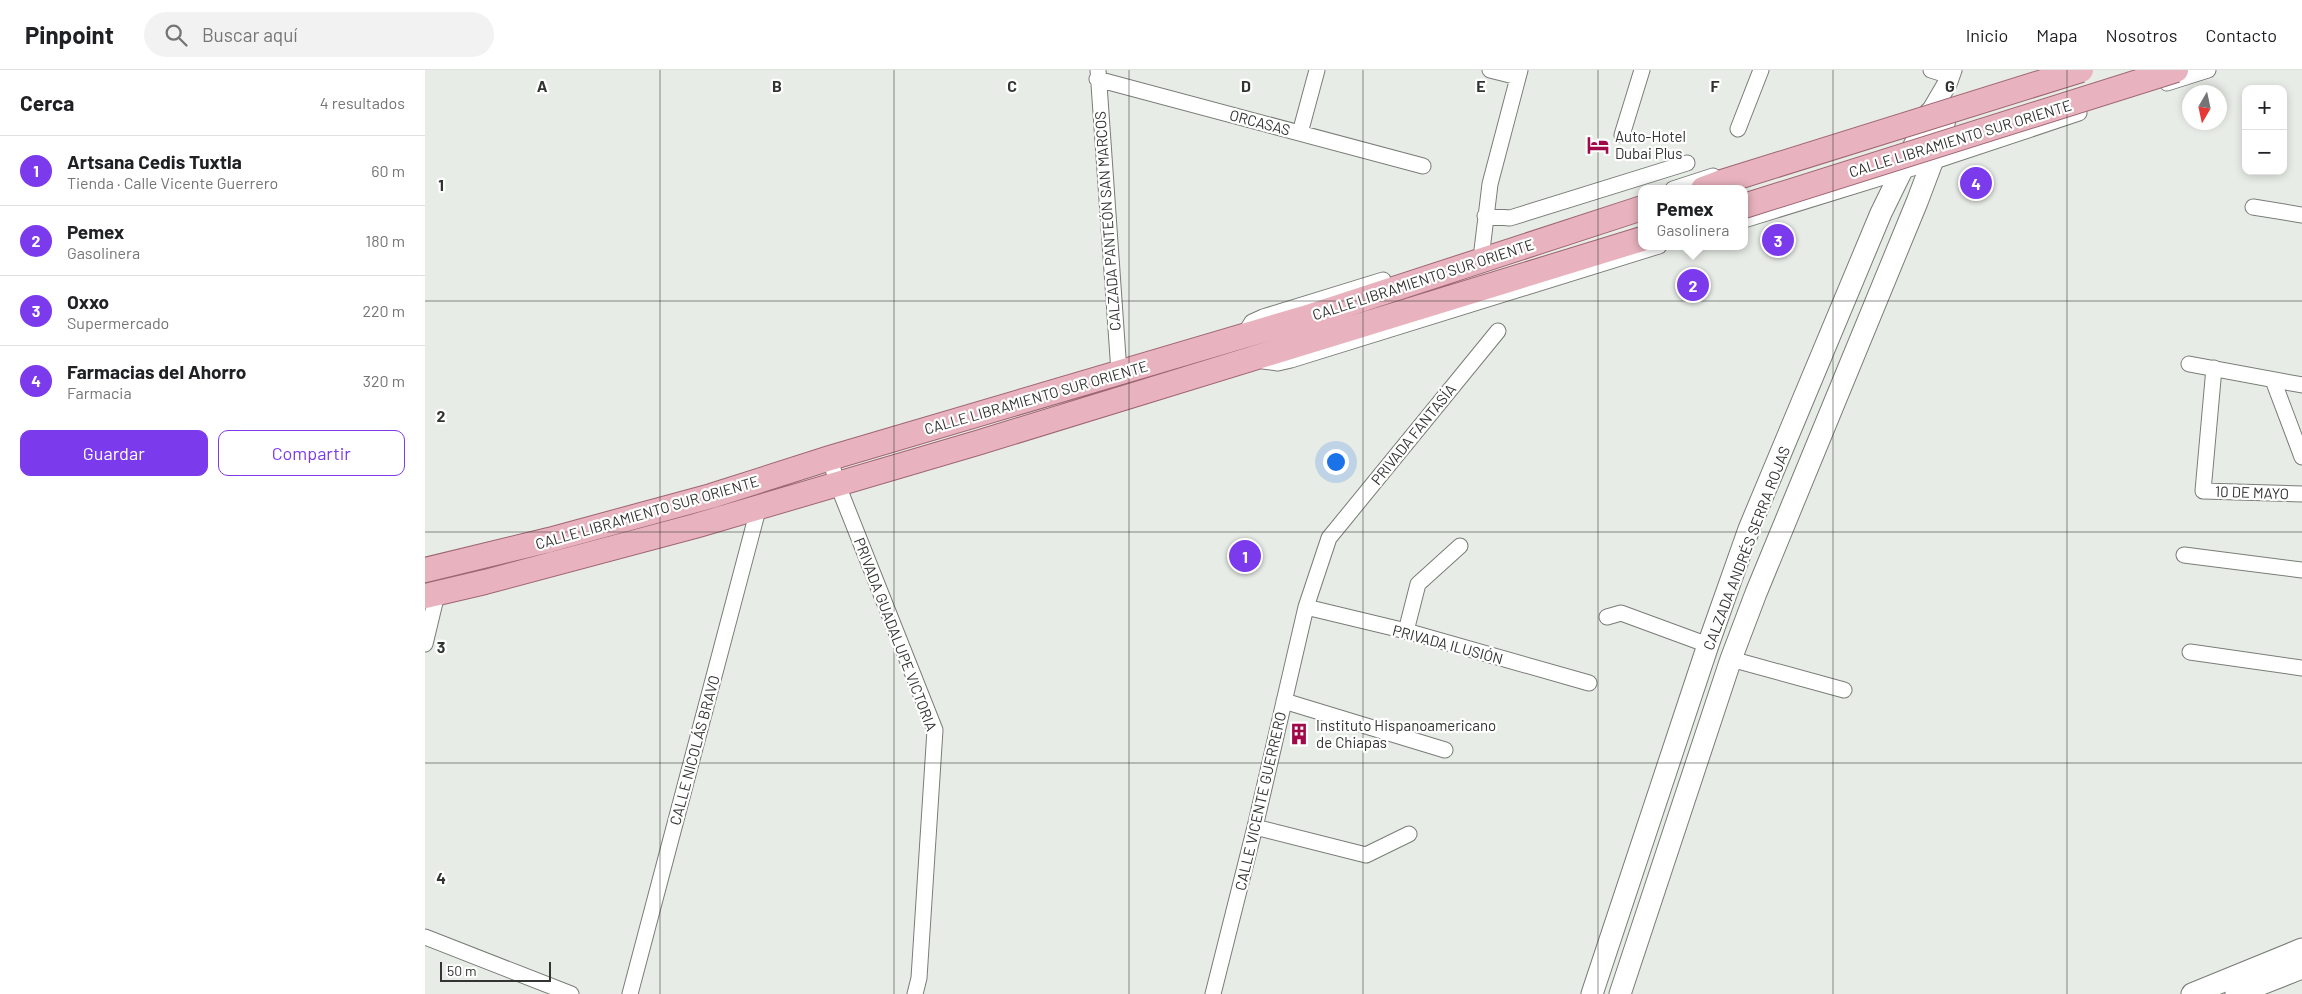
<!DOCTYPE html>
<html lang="es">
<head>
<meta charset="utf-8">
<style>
  :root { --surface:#fff; --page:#f2f2f2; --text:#202124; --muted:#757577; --line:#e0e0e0; --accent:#7c3aed }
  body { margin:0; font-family:Barlow,sans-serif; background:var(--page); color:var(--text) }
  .controls { position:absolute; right:15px; top:15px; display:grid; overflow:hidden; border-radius:10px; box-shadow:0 2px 8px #0003 }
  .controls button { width:45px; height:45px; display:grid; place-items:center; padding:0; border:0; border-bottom:1px solid var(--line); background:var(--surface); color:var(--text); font:25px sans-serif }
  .compass { position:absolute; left:1757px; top:15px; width:45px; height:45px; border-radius:50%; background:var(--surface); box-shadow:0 2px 8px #0003; rotate:189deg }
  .scale { position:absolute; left:15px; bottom:12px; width:111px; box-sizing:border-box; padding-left:5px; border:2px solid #323432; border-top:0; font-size:14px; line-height:18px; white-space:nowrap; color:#323432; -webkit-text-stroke:4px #fff; paint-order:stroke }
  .you { position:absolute; left:910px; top:391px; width:18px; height:18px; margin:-12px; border:4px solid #fff; border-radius:50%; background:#1a73e8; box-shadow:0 0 0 8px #1a73e833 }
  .badge { display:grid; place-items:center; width:32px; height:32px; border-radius:50%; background:var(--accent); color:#fff; font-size:16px; font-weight:700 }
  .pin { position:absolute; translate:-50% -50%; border:2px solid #fff; box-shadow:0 1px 5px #0006 }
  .popup { position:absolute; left:1213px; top:115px; width:110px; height:65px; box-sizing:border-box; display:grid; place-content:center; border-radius:10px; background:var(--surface); filter:drop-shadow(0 1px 4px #0005); font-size:16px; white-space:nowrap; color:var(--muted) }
  .popup b { font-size:19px; color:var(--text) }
  .popup::after { content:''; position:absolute; left:50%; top:100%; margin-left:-10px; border:10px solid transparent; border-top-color:var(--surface) }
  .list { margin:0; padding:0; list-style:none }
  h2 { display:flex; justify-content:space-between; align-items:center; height:65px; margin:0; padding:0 20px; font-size:21px }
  h2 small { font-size:16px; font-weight:400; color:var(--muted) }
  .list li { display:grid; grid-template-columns:32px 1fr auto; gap:15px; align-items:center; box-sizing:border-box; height:70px; padding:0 20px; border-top:1px solid var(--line) }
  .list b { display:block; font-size:19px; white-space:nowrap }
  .list p { margin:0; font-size:16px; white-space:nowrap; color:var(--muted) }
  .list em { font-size:16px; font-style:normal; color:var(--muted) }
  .actions { display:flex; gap:10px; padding:15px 20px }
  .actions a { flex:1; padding:11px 0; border:1px solid var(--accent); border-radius:10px; text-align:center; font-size:18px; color:var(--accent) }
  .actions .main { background:var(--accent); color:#fff }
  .icon { flex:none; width:28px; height:28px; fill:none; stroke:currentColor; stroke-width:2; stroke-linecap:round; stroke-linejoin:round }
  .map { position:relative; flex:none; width:1877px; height:924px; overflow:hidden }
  header { display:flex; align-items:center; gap:30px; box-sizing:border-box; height:70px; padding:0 25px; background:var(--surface); border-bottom:1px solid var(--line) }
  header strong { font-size:24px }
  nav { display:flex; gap:28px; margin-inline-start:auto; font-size:18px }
  .search { width:350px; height:45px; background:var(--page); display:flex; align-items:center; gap:12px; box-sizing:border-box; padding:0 18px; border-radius:28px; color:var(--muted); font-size:19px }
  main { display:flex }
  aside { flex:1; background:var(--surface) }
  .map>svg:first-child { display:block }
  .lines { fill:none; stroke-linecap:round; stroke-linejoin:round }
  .minor-casing { stroke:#787d77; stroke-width:17 }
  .tertiary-casing { stroke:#787d77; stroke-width:21 }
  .secondary-casing { stroke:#787d77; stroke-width:23 }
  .primary-casing { stroke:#9e6572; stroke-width:26 }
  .minor { stroke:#fff; stroke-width:15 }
  .tertiary { stroke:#fff; stroke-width:19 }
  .secondary { stroke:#fff; stroke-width:21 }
  .primary { stroke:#e8b3bf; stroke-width:24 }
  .primary-bridge-casing { stroke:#9e6572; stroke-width:26; stroke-linecap:butt }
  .primary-bridge { stroke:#e8b3bf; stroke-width:24 }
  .grid { fill:none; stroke:#323432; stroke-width:1; stroke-opacity:0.55 }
  .labels { text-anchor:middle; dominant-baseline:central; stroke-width:4.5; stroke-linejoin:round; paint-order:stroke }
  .street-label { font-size:15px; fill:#323432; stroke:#fff }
  .poi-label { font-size:15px; fill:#323432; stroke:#fff; text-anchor:start }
  .grid-label { font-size:16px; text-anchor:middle; font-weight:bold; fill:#323432; stroke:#fff; stroke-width:4.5; stroke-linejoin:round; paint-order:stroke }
</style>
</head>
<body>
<header>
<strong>Pinpoint</strong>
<div class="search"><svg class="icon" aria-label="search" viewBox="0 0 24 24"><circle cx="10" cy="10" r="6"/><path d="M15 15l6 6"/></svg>Buscar aquí</div>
<nav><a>Inicio</a><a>Mapa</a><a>Nosotros</a><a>Contacto</a></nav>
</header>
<main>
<aside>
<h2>Cerca<small>4 resultados</small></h2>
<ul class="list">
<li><span class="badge">1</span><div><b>Artsana Cedis Tuxtla</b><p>Tienda · Calle Vicente Guerrero</p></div><em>60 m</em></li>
<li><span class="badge">2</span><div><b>Pemex</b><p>Gasolinera</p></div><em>180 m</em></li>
<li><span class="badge">3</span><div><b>Oxxo</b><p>Supermercado</p></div><em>220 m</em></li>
<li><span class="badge">4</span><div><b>Farmacias del Ahorro</b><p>Farmacia</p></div><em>320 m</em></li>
</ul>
<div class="actions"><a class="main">Guardar</a><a>Compartir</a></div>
</aside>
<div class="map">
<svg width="1877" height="924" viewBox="0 0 1877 924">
  <rect width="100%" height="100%" fill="#e8ece6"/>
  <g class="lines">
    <g class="minor-casing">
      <path id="minor" d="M673 0 694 302
        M1065 0 1093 7
        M1506 0 1525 6
        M672 9 998 96
        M1742 13 1783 0
        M1313 59 1336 0
        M875 63 892 0
        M1197 65 1217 0
        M1248 119 1288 106
        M1828 137 1877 145
        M1060 146 1085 148 1262 93
        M1319 150 1507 92 1654 43
        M1057 180 1065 114 1095 0
        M822 260 827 252 838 247 958 210
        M838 291 853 293 866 290 1234 176
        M1764 294 1877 315
        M1789 298 1778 421 1877 424
        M1848 310 1877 387
        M405 388 412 413 510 660 494 908 490 924
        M1759 485 1877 500
        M881 537 981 561 1164 613
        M1182 547 1196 543 1283 575
        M981 561 993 514 1035 476
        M0 574 12 524
        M1765 582 1877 598
        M1306 589 1419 620
        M859 631 1020 680
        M830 757 941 785 984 764
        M0 867 146 924
        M205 924 334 436
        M788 924 830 757 881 537 904 468 1073 261"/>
    </g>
    <g class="tertiary-casing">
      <path id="tertiary" d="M1505 43 1522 14 1527 0"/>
    </g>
    <g class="secondary-casing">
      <path id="secondary" d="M1167 924 1283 575 1324 459 1456 143 1505 43
        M1195 924 1306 589 1331 523 1492 132 1512 79 1521 46
        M1767 924 1877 879
        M1811 924 1877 898"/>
    </g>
    <g class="primary-casing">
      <path id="primary" d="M1278 119 1297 112
        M0 500 124 470 286 426 405 388 886 246 1217 138
        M0 526 60 512 270 456 552 373 1217 169"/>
    </g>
    <use href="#minor" class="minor"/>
    <use href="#tertiary" class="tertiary"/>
    <use href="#secondary" class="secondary"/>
    <use href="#primary" class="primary"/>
    <g class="primary-bridge-casing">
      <path id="primary-bridge" d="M1297 112 1656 0
        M1319 136 1751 0"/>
    </g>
    <use href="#primary-bridge" class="primary-bridge"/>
  </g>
  <path class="grid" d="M235 0V924M469 0V924M704 0V924M938 0V924M1173 0V924M1408 0V924M1642 0V924M0 231H1877M0 462H1877M0 693H1877"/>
  <defs>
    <g id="hotel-bare" transform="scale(1.725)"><path d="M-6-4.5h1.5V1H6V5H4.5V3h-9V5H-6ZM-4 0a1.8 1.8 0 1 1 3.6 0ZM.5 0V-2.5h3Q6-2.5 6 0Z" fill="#a10849" stroke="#fff" stroke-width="2.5" paint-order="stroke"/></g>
    <g id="building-bare" transform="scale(1.725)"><path d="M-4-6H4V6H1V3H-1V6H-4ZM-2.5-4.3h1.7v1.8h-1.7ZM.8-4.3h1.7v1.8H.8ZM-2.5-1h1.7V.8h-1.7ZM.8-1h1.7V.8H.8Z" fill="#a10849" stroke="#fff" stroke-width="2.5" paint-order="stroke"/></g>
  </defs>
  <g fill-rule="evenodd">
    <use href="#hotel-bare" x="1173" y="75"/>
    <use href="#building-bare" x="874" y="664"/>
  </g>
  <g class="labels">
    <g class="street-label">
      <text transform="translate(835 52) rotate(15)">ORCASAS</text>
      <text transform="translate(1535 68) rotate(-17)">CALLE LIBRAMIENTO SUR ORIENTE</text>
      <text transform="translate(682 151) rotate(-94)">CALZADA PANTEÓN SAN MARCOS</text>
      <text transform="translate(998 209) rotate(-18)">CALLE LIBRAMIENTO SUR ORIENTE</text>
      <text transform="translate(611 327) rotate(-16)">CALLE LIBRAMIENTO SUR ORIENTE</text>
      <text transform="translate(988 364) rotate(-51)">PRIVADA FANTASÍA</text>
      <text transform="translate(1827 422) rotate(2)">10 DE MAYO</text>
      <text transform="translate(222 442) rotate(-16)">CALLE LIBRAMIENTO SUR ORIENTE</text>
      <text transform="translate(1321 478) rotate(-69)">CALZADA ANDRÉS SERRA ROJAS</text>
      <text transform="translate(471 564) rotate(69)">PRIVADA GUADALUPE VICTORIA</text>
      <text transform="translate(1023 574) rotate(15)">PRIVADA ILUSIÓN</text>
      <text transform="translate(269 680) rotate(-75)">CALLE NICOLÁS BRAVO</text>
      <text transform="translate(835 731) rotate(-77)">CALLE VICENTE GUERRERO</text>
    </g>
    <g class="poi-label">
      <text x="1190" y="66">Auto-Hotel<tspan x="1190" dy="17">Dubai Plus</tspan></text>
      <text x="891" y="655">Instituto Hispanoamericano<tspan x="891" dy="17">de Chiapas</tspan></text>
    </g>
  </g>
  <g class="grid-label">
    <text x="117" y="22">A</text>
    <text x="352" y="22">B</text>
    <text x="587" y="22">C</text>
    <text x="821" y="22">D</text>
    <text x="1056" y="22">E</text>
    <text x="1290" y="22">F</text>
    <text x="1525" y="22">G</text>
    <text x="16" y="121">1</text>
    <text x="16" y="352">2</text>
    <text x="16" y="583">3</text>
    <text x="16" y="814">4</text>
  </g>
</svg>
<div class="controls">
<button>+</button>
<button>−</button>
</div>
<svg class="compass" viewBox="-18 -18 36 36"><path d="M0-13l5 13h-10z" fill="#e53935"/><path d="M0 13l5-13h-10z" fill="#757577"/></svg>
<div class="scale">50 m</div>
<div class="you"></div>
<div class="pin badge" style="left:820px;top:486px">1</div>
<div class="pin badge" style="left:1268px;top:215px">2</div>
<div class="popup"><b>Pemex</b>Gasolinera</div>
<div class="pin badge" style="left:1353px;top:170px">3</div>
<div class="pin badge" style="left:1551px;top:113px">4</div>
</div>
</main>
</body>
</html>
